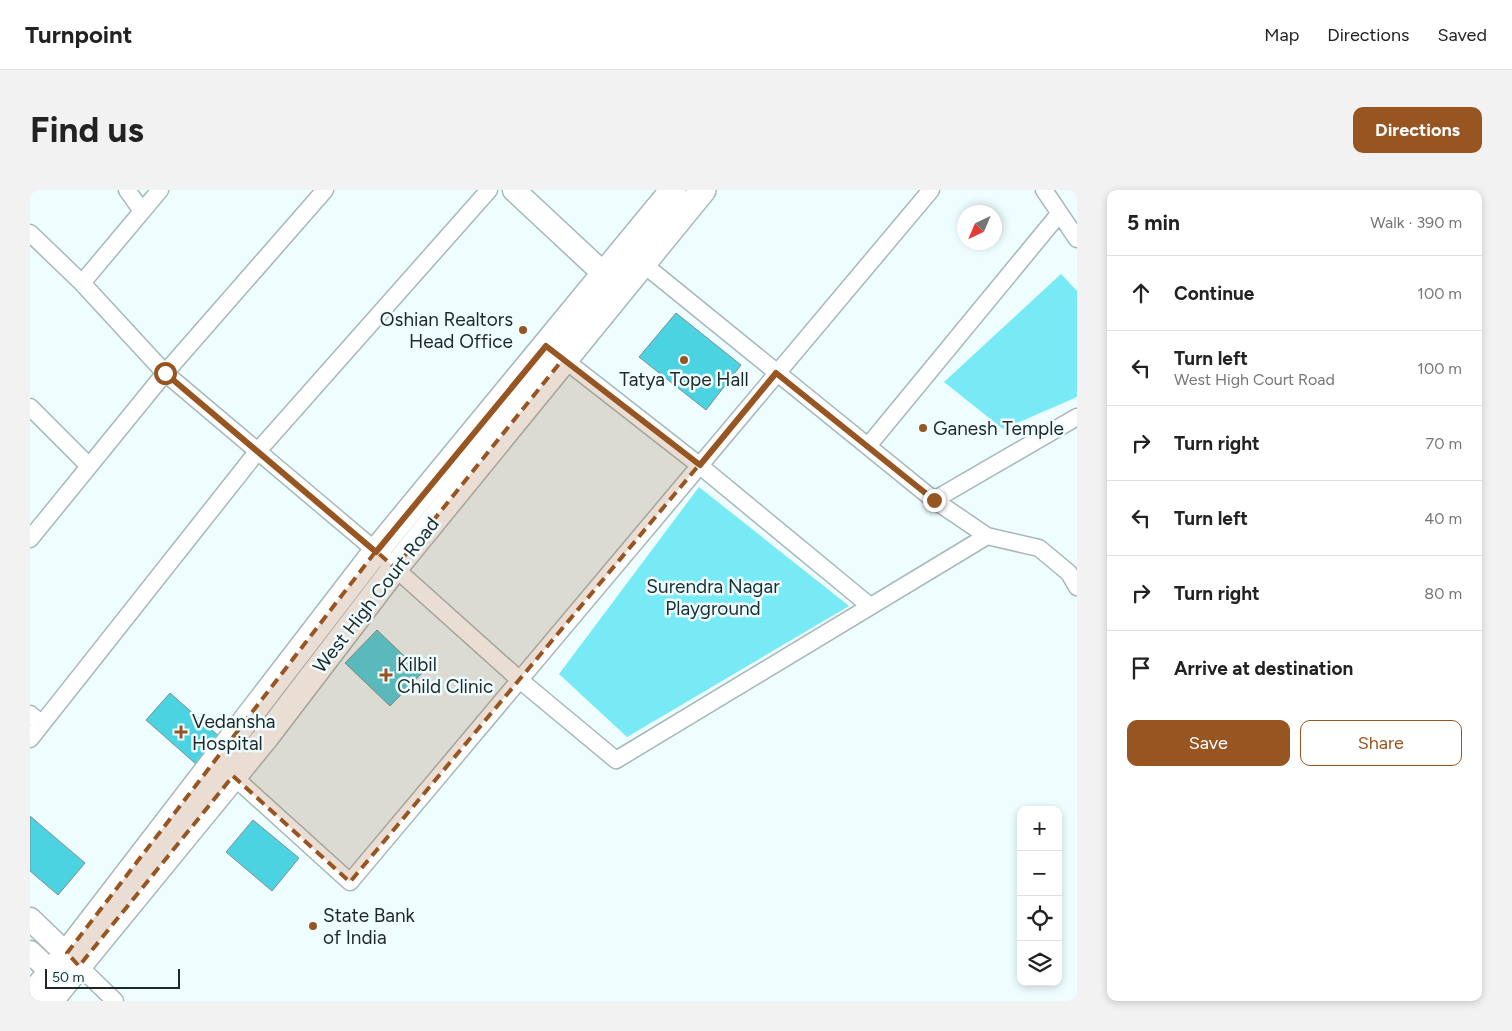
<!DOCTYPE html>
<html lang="en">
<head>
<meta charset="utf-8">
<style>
  :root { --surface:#fff; --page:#f2f2f2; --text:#222; --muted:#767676; --line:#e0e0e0; --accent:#975522 }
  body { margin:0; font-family:Figtree,sans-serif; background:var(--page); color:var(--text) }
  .controls { position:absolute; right:15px; bottom:15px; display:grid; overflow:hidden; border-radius:10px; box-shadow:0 2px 8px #0003 }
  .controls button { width:45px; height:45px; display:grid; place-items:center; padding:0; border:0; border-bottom:1px solid var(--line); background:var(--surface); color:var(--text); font:25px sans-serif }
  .compass { position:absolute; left:927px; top:15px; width:45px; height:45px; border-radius:50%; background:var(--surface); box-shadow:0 2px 8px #0003; rotate:224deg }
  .scale { position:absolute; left:15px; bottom:12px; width:135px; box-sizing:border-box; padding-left:5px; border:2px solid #1f2727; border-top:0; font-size:14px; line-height:18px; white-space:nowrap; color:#1f2727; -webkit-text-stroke:4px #eefdff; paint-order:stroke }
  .stop { position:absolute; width:15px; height:15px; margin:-11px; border:4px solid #975522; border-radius:50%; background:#fff }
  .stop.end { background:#975522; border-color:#fff; box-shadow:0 1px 5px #0008 }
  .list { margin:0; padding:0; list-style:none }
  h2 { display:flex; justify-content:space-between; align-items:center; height:65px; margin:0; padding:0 20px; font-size:21px }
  h2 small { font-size:16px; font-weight:400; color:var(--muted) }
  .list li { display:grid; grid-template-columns:32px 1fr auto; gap:15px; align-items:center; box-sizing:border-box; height:75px; padding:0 20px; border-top:1px solid var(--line) }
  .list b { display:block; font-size:19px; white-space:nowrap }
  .list p { margin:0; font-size:16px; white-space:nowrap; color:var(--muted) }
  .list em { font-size:16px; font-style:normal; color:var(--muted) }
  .actions { display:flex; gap:10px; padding:15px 20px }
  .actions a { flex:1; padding:11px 0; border:1px solid var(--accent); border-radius:10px; text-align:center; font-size:18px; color:var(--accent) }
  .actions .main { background:var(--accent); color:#fff }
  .icon { flex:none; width:28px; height:28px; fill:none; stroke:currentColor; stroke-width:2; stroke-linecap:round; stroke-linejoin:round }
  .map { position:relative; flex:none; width:1047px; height:811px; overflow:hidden; border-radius:10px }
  header { display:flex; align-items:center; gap:30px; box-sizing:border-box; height:70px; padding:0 25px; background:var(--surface); border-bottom:1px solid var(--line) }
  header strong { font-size:24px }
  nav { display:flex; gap:28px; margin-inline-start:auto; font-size:18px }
  .intro { display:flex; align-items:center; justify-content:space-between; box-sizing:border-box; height:120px; padding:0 30px }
  h1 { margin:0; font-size:35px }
  .button { padding:12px 22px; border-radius:10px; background:var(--accent); color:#fff; font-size:18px; font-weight:700 }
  main { display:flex; gap:30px; padding:0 30px }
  aside { flex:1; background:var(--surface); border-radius:10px; box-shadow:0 2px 8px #0003 }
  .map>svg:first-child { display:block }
  .green { fill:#77eaf6 }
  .building { fill:#4bd3e1; stroke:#7e9092 }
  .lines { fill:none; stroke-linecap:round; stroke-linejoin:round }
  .street-casing { stroke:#a6b8ba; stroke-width:19 }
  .secondary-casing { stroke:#a6b8ba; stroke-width:25 }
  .primary-casing { stroke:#a6b8ba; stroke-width:28 }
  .street { stroke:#fff; stroke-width:16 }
  .secondary { stroke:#fff; stroke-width:22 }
  .primary { stroke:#fff; stroke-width:25 }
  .route { stroke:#975522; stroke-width:6 }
  .marked { fill:#975522; fill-opacity:0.2; stroke:#975522; stroke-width:4; stroke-dasharray:10 6; stroke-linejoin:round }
  .poi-dot { fill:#975522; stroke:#eefdff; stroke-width:2 }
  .labels { text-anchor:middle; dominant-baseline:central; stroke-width:5; stroke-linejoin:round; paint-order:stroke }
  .poi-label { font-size:19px; fill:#1f2727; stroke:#eefdff; text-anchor:start }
  .park-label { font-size:19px; fill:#192f32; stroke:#eefdff }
  .street-label { font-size:19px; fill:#1f2727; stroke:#eefdff }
</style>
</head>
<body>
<header>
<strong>Turnpoint</strong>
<nav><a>Map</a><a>Directions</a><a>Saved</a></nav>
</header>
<div class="intro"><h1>Find us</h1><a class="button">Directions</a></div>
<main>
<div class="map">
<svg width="1047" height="811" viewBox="0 0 1047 811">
  <rect width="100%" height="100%" fill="#eefdff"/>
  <path class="green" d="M1031 84 1047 101V207L973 239 914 192Z
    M669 297 819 416 597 547 529 484Z"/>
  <path class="building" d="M646 123 711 175 676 220 609 167Z
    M347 440 392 483 360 516 315 473Z
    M140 503 191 548 167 575 116 530Z
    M0 626 55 673 28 705 0 681Z
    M223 630 269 668 242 701 196 662Z"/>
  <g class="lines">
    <g class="street-casing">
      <path id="street" d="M97 0 112 21
        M1014 0 1047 49
        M0 43 52 93 135 183 346 361 491 491 586 570 957 346
        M612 73 904 310 957 346 1009 358 1039 383 1047 397
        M52 93 130 0
        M527 164 669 275 840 416
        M0 217 59 276
        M838 256 1029 24
        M904 310 1047 227
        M0 349 135 183 295 0
        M0 524 12 534
        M0 549 227 262 459 0
        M203 586 320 692 901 0
        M49 776 85 811"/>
    </g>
    <g class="secondary-casing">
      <path id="secondary" d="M484 0 574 84
        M0 729 49 776
        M0 762 33 793"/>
    </g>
    <g class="primary-casing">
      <path id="primary" d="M0 807 37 763 346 361 643 0
        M20 811 236 547 365 378 673 0"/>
    </g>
    <use href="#street" class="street"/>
    <use href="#secondary" class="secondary"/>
    <use href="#primary" class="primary"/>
  </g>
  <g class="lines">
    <path class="route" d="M135 183 346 362 516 156 670 275 746 183 904 310"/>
  </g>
  <path class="marked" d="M533 169 669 275 320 692 203 586 49 776 37 763 346 361 365 378Z"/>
  <g class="poi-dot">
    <circle cx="493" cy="140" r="5"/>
    <circle cx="654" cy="170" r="5"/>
    <circle cx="893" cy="238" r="5"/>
    <path d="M353.5 477.5h5v5h5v5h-5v5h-5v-5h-5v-5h5z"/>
    <path d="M148.5 534.5h5v5h5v5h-5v5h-5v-5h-5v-5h5z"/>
    <circle cx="283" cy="736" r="5"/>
  </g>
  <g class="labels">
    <g class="poi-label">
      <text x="483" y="129" text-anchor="end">Oshian Realtors<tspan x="483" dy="22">Head Office</tspan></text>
      <text x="654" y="189" text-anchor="middle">Tatya Tope Hall</text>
      <text x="903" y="238">Ganesh Temple</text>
      <text x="367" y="474">Kilbil<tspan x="367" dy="22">Child Clinic</tspan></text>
      <text x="162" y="531">Vedansha<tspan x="162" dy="22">Hospital</tspan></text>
      <text x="293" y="725">State Bank<tspan x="293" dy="22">of India</tspan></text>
    </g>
    <g class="park-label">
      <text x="683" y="396">Surendra Nagar<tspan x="683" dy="22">Playground</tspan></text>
    </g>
    <g class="street-label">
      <text transform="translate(346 405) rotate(-52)">West High Court Road</text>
    </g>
  </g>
</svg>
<div class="controls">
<button>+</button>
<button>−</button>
<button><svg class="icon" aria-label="locate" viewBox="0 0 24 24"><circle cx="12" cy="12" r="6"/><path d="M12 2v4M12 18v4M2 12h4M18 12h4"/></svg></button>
<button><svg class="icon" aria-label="layers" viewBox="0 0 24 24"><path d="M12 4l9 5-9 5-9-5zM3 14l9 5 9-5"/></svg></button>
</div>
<svg class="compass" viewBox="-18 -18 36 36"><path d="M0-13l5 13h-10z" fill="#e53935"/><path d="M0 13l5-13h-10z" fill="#767676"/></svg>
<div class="scale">50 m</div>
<div class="stop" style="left:135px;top:183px"></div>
<div class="stop end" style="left:904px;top:310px"></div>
</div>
<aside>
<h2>5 min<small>Walk · 390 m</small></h2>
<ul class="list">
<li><svg class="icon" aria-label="ahead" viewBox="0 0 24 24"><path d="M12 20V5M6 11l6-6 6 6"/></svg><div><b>Continue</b></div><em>100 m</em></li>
<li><svg class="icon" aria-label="left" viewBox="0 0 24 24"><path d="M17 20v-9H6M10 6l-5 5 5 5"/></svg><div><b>Turn left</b><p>West High Court Road</p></div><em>100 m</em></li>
<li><svg class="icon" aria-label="right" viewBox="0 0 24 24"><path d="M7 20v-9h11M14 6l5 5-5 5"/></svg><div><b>Turn right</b></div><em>70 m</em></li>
<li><svg class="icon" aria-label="left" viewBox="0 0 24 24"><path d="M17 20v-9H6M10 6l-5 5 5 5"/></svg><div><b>Turn left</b></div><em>40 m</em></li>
<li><svg class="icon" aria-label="right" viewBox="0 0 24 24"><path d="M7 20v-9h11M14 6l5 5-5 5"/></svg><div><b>Turn right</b></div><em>80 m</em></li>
<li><svg class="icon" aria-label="arrive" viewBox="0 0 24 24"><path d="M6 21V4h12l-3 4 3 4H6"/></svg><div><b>Arrive at destination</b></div></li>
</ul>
<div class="actions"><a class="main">Save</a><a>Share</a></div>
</aside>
</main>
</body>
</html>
